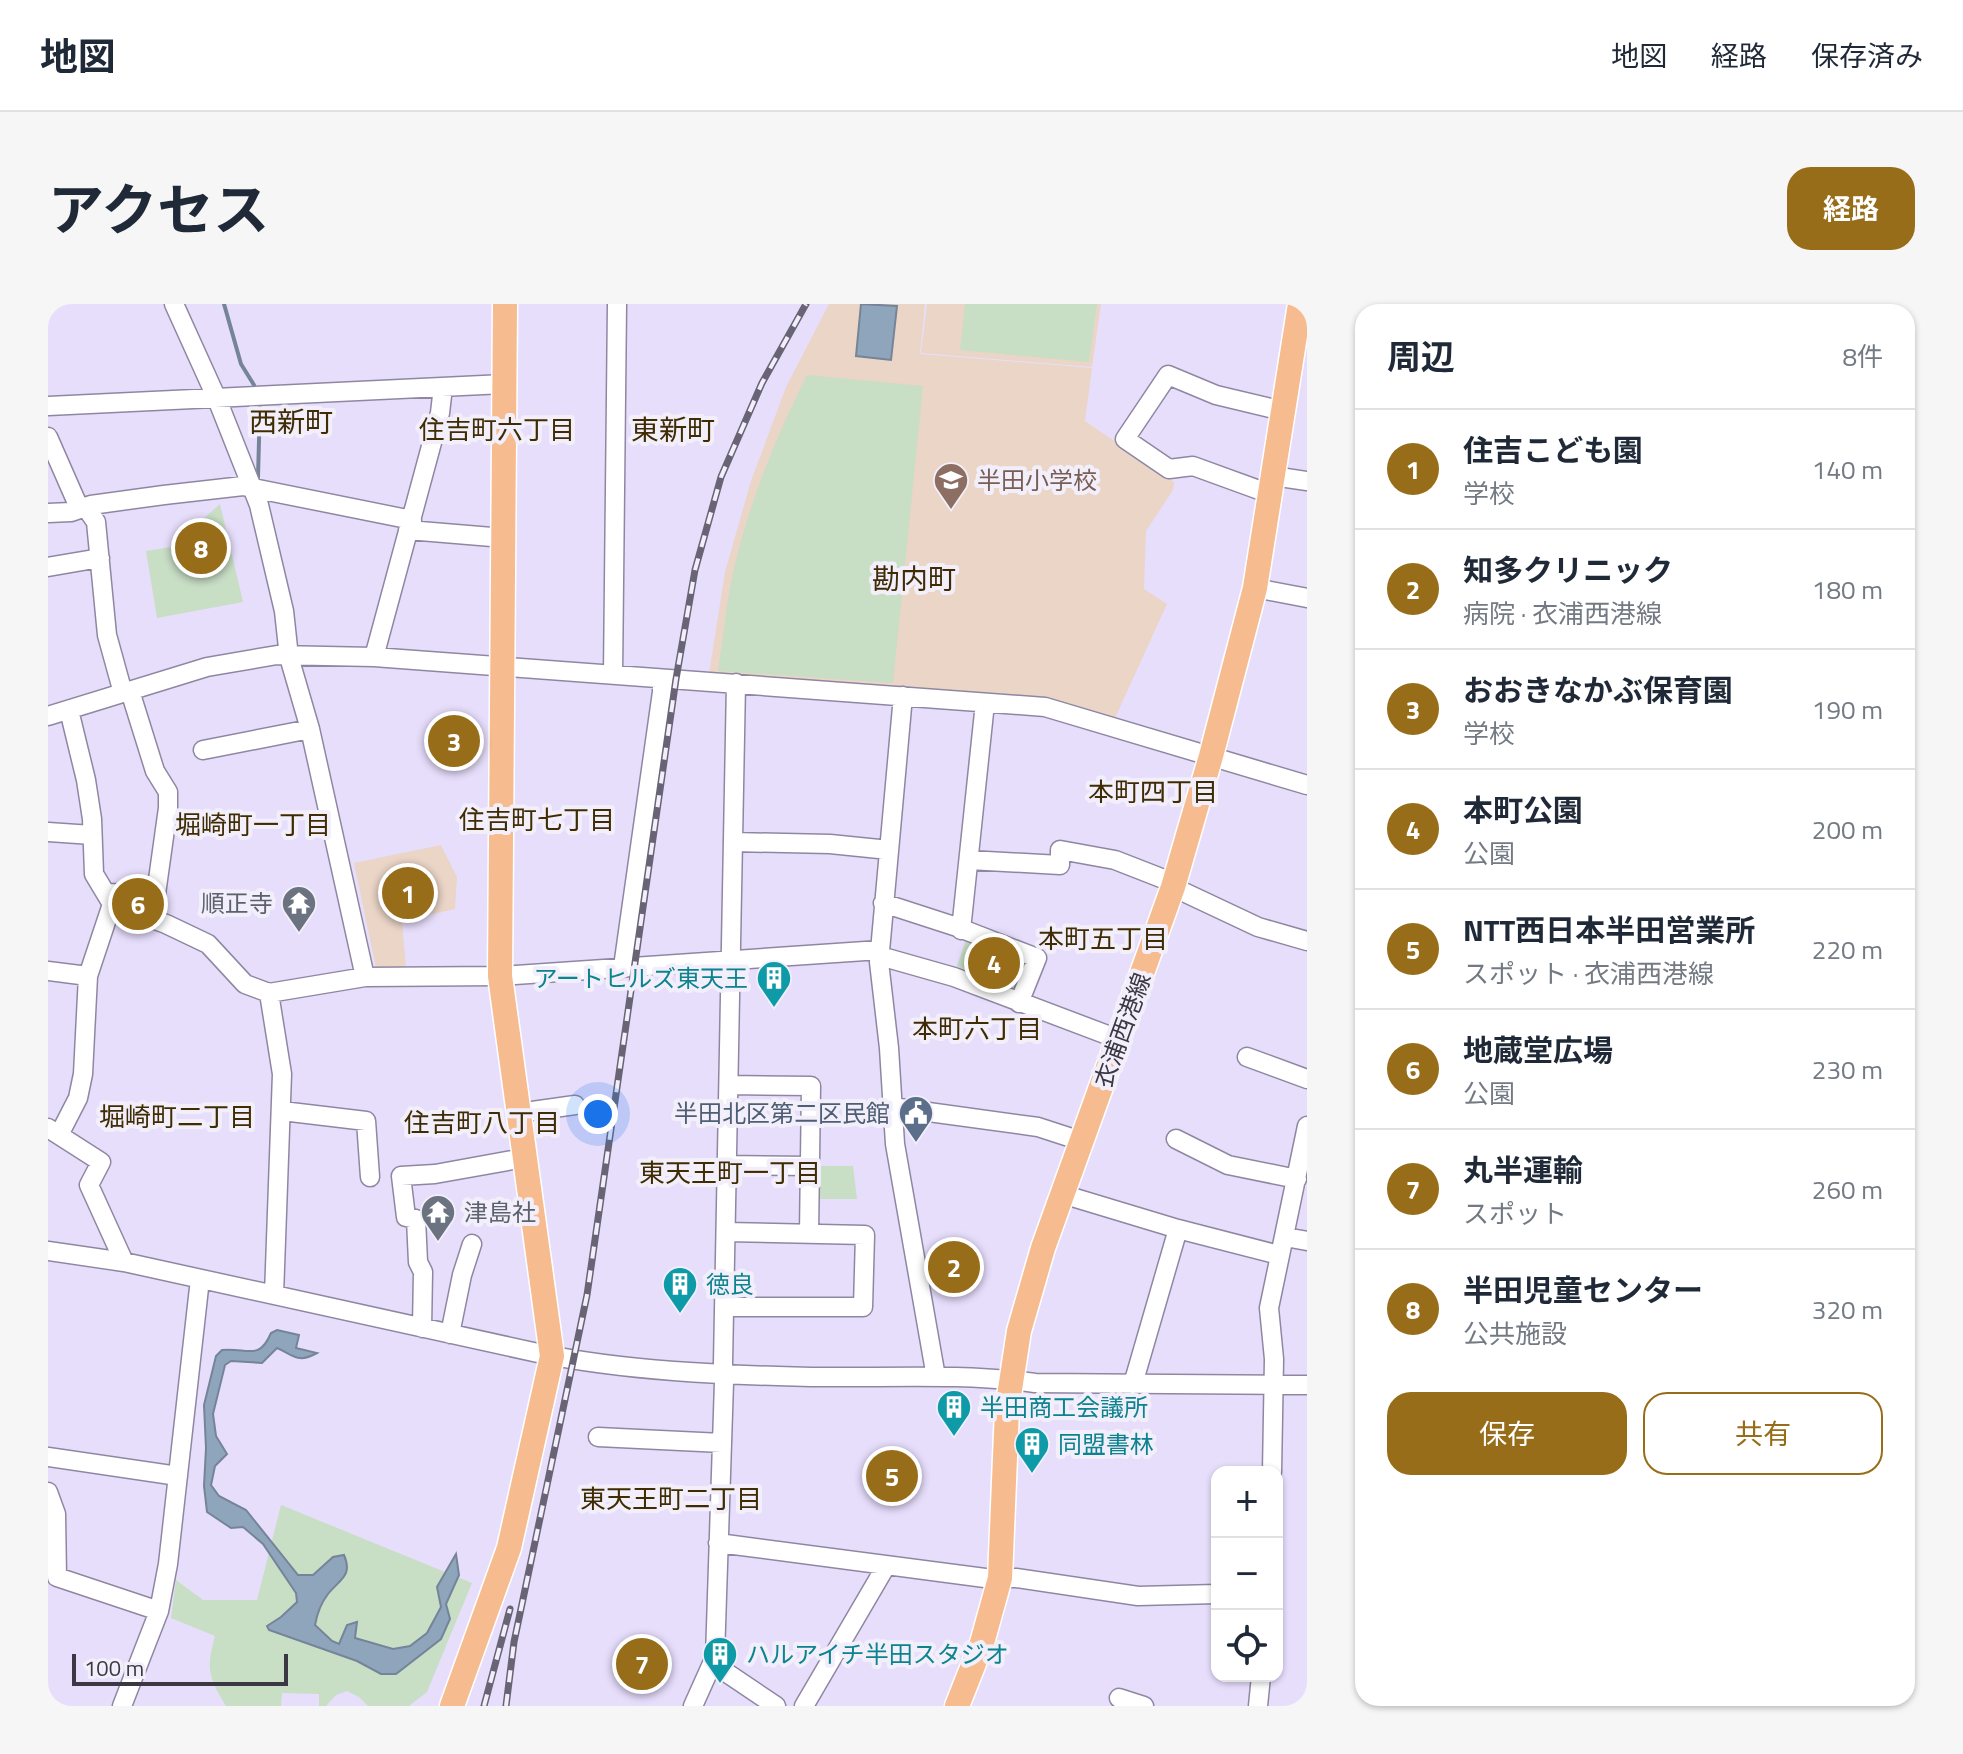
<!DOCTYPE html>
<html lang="ja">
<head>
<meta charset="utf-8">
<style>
  :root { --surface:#fff; --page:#f6f6f7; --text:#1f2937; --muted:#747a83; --line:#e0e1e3; --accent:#976d19 }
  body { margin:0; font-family:"Titillium Web","Noto Sans JP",sans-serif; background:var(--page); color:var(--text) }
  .controls { position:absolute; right:24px; bottom:24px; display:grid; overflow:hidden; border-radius:16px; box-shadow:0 2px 6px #0004 }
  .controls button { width:72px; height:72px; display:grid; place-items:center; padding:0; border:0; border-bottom:2px solid var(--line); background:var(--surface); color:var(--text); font:40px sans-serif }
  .scale { position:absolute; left:24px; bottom:20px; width:216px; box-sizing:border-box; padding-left:8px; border:4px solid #3b3844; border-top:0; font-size:22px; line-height:28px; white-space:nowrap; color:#3b3844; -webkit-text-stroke:6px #f2effb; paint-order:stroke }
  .you { position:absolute; left:550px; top:810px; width:28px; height:28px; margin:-20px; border:6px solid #fff; border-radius:50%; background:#1a73e8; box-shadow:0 0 0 12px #1a73e833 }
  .badge { display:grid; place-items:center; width:52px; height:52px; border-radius:50%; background:var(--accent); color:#fff; font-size:26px; font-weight:700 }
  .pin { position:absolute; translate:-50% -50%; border:4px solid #fff; box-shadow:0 2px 8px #0006 }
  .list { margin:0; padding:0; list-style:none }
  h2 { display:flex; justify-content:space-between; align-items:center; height:104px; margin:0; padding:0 32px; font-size:34px }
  h2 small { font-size:26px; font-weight:400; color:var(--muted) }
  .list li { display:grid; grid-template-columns:52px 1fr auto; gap:24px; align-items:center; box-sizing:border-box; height:120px; padding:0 32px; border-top:2px solid var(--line) }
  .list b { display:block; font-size:30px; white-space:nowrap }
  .list p { margin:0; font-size:26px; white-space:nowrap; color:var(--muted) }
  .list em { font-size:26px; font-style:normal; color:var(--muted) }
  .actions { display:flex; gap:16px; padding:24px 32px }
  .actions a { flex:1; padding:18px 0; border:2px solid var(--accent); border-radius:24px; text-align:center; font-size:28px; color:var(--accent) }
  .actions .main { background:var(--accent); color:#fff }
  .icon { flex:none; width:44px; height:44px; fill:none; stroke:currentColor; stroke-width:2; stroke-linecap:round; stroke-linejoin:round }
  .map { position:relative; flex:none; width:1259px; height:1402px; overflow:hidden; border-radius:24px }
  header { display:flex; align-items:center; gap:48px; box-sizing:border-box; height:112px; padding:0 40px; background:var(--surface); border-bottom:2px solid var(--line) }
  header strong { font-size:38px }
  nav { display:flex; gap:44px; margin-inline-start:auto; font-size:28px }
  .intro { display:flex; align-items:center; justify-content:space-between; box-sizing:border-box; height:192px; padding:0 48px }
  h1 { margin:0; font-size:56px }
  .button { padding:20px 36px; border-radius:24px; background:var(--accent); color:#fff; font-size:28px; font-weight:700 }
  main { display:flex; gap:48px; padding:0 48px }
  aside { flex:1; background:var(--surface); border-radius:24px; box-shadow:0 2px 6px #0004 }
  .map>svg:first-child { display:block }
  .education { fill:#ead5c7 }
  .green { fill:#c8dec5 }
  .water { fill:#8ea5bc; stroke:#758498; stroke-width:2 }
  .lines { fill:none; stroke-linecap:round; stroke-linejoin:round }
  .stream { stroke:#758498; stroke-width:4 }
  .minor-casing { stroke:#8f87a2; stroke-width:21 }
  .major-casing { stroke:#fff; stroke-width:27 }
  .minor { stroke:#fff; stroke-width:18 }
  .major { stroke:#f6bc8f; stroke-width:24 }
  .rail-casing { stroke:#696475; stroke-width:7 }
  .rail { stroke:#f2effb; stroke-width:4; stroke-dasharray:12; stroke-linecap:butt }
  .labels { text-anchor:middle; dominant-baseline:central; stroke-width:8; stroke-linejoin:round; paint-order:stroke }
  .education-label { font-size:24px; fill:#785e54; stroke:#f2effb; text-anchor:start }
  .worship-label { font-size:24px; fill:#5b616d; stroke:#f2effb; text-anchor:end }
  .culture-label { font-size:24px; fill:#0d838f; stroke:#f2effb; text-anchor:start }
  .street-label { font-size:24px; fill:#3b3844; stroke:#f2effb }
  .service-label { font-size:24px; fill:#4e5e75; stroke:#f2effb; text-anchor:end }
  .neighbourhood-label { font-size:26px; fill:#3f2c04; stroke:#f2effb }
  .quarter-label { font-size:28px; fill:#3f2c04; stroke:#f2effb }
</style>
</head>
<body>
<header>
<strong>地図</strong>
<nav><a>地図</a><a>経路</a><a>保存済み</a></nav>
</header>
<div class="intro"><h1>アクセス</h1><a class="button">経路</a></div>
<main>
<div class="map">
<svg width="1259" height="1402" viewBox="0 0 1259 1402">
  <rect width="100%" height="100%" fill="#e7defc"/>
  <path class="education" d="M781 0H877L872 50 1044 64 1037 117 1126 178 1125 186 1098 227 1096 285 1119 300 1067 414 999 395 661 370 677 268 703 177 738 83Z
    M879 0H1053L1044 63 873 49Z
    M393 541 409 573 407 605 354 617 358 664H328L306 559Z"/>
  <path class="green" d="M917 0H1049L1041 58 912 46Z
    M759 71 875 82 845 379 670 367C675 335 678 301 685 269 700 201 728 133 759 71Z
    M172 200 195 298 109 314 98 247 148 239V221Z
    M919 632 982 656 970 688 909 662Z
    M769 862H805L809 895H769Z
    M233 1201 424 1279 379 1388 361 1402H320L311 1393 299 1387 288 1391 278 1402H271V1390L234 1389 233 1402H178C160 1373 158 1365 167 1332L123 1314 128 1276 155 1296H209Z"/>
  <path class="water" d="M813 0 849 2 843 56 808 52Z
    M229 1026 251 1031 248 1044 269 1049C249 1060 246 1051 229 1044L214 1059 183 1057 177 1061 165 1110 168 1132 179 1150 167 1162 163 1181 171 1192 198 1206 250 1271H265L285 1253 296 1251C305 1272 292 1275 280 1290 273 1299 269 1310 267 1321L284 1337 291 1340 299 1321 309 1318 307 1334 345 1345 362 1342 379 1329 393 1303 389 1283 408 1250 411 1271 398 1300 402 1315 393 1335 348 1370H333L309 1357 221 1326 219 1322 233 1313 249 1298 248 1289 215 1240 195 1223 183 1224 159 1208 156 1182 158 1144 156 1101 168 1052 174 1046C198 1043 211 1058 223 1029Z"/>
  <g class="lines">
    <path class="stream" d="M176 0 193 60 206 81
      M210 173 212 100"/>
    <g class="minor-casing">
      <path id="minor" d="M126 0 169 95 211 201 236 307 241 353 262 425 317 673
        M0 102 456 80
        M0 133 29 199 41 208 48 218 59 331 75 389
        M1225 172 1259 177
        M1222 190 1145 162 1121 165 1077 135 1120 71 1168 91 1235 107
        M0 209 23 208 43 201 116 191 195 182 364 216
        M360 226 456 234
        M0 263 52 254
        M1207 284 1259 294
        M326 353 392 109 395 83
        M565 371 569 0
        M82 387 107 467 120 488V504L108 590 101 613
        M855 392 831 658 841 744 847 840 888 1073
        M21 406 38 476 44 515 46 570 64 600 118 620 160 640 197 680 221 689 317 673 452 672 832 646
        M0 412 159 363 229 351 326 353 997 403 1259 481
        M155 446 262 425
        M0 528 44 531
        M685 538 782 540 841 546
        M921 556 1012 561V546L1067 556 1126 579
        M1125 583 1210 623 1259 637
        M58 589 108 590
        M835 599 909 623 989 654 971 699
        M913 626 937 399
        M832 652 906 673 1070 735
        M575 663 614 388V375
        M0 667 40 672
        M221 689 234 770 226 991
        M1199 753 1259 775
        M681 781 763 782 761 930
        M844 803 990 823 1033 837
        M234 807 318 817 322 873
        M470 809 527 801
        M0 824 53 858 41 881 76 958
        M11 831 30 794 35 770 40 672 64 600
        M1128 835 1180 861 1249 875
        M679 861 762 862
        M1014 890 1130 925 1231 951
        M1237 933 1259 937
        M0 947 76 958 490 1049C577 1067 674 1071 763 1073 838 1074 913 1069 987 1079L1259 1081
        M677 1003H815L817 931 678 928
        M374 1024 375 968 370 958 368 915 358 913 353 872 387 870 476 854
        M402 1030 414 971 424 940
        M1085 1080 1130 925
        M550 1133 674 1139
        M0 1153 130 1172
        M1224 1168 1226 1055 1221 1004 1259 822
        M0 1188 8 1210 9 1273 111 1307
        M670 1239 937 1274H968L1090 1292 1169 1290
        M667 1353 673 1365 728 1402
        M1071 1394 1096 1402
        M74 1402 111 1307 120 1260 152 975
        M645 1402 667 1353 676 1078 675 1059 688 379
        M756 1402 838 1262
        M1210 1402 1213 1372"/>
    </g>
    <g class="major-casing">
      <path id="major" d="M404 1402 461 1244 504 1052 452 672 457 0
        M909 1402 934 1339 952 1274 959 1105 971 1027 995 944 1125 583 1163 452 1207 284 1252 0"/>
    </g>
    <use href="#minor" class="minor"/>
    <use href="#major" class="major"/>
    <g class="rail-casing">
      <path id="rail" d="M436 1402 462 1305
        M458 1402 466 1338 539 991 628 375 647 266 673 173 714 79 758 0"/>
    </g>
    <use href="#rail" class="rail"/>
  </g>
  <defs>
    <g id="school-pin" transform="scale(1.8)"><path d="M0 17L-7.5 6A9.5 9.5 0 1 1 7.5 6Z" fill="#8d6e63" stroke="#f2effb"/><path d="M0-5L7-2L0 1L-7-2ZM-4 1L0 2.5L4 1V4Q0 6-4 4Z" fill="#fff"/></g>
    <g id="temple-pin" transform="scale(1.8)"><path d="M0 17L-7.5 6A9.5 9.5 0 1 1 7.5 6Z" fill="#6b7280" stroke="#f2effb"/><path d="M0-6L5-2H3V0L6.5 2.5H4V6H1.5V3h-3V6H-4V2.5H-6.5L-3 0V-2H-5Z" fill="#fff"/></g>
    <g id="building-pin" transform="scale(1.8)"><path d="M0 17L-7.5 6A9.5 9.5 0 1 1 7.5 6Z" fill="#0f9aa8" stroke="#f2effb"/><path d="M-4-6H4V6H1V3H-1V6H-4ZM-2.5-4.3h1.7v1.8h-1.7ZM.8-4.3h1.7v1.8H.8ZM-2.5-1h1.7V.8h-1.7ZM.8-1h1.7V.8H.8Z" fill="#fff"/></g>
    <g id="civic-pin" transform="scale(1.8)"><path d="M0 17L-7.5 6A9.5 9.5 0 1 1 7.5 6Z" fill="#5c6f8a" stroke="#f2effb"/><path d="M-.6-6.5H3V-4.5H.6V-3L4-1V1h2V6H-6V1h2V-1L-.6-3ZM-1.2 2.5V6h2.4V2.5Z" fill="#fff"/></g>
  </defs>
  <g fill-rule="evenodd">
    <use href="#school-pin" x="903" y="176"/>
    <use href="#temple-pin" x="251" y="599"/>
    <use href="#building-pin" x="726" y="674"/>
    <use href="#civic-pin" x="868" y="809"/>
    <use href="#temple-pin" x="390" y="908"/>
    <use href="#building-pin" x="632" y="980"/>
    <use href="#building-pin" x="906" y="1103"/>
    <use href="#building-pin" x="984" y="1140"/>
    <use href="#building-pin" x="672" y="1350"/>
  </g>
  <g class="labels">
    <g class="education-label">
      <text x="929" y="176">半田小学校</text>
    </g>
    <g class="worship-label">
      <text x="225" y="599">順正寺</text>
      <text x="416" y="908" text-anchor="start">津島社</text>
    </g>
    <g class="culture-label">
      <text x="700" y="674" text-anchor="end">アートヒルズ東天王</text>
      <text x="658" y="980">徳良</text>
      <text x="932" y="1103">半田商工会議所</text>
      <text x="1010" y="1140">同盟書林</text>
      <text x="698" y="1350">ハルアイチ半田スタジオ</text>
    </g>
    <g class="street-label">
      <text transform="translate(1074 726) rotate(-70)">衣浦西港線</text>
    </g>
    <g class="service-label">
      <text x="842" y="809">半田北区第二区民館</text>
    </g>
    <g class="neighbourhood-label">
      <text x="449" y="125">住吉町六丁目</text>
      <text x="1105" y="487">本町四丁目</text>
      <text x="489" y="515">住吉町七丁目</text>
      <text x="205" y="520">堀崎町一丁目</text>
      <text x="1055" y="634">本町五丁目</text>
      <text x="929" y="724">本町六丁目</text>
      <text x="129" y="812">堀崎町二丁目</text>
      <text x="434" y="818">住吉町八丁目</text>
      <text x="682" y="868">東天王町一丁目</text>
      <text x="623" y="1194">東天王町二丁目</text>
    </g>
    <g class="quarter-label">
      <text x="243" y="117">西新町</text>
      <text x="625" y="125">東新町</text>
      <text x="866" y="274">勘内町</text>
    </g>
  </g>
</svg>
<div class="controls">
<button>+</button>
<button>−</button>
<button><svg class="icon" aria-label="locate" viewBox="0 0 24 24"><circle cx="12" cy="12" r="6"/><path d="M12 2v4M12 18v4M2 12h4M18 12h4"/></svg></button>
</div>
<div class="scale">100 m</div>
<div class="you"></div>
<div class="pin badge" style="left:360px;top:589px">1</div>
<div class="pin badge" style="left:906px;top:963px">2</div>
<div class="pin badge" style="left:406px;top:437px">3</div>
<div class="pin badge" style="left:946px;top:659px">4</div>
<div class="pin badge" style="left:844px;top:1172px">5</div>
<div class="pin badge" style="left:90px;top:600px">6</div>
<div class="pin badge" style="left:594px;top:1360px">7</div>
<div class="pin badge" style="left:153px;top:244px">8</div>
</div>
<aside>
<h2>周辺<small>8件</small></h2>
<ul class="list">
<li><span class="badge">1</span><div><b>住吉こども園</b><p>学校</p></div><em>140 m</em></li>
<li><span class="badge">2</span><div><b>知多クリニック</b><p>病院 · 衣浦西港線</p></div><em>180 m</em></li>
<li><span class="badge">3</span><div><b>おおきなかぶ保育園</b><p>学校</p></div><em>190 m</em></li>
<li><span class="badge">4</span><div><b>本町公園</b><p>公園</p></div><em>200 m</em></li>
<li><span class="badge">5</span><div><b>NTT西日本半田営業所</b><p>スポット · 衣浦西港線</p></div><em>220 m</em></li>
<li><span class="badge">6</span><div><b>地蔵堂広場</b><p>公園</p></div><em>230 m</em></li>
<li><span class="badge">7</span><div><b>丸半運輸</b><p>スポット</p></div><em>260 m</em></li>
<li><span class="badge">8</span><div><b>半田児童センター</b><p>公共施設</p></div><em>320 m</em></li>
</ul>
<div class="actions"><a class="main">保存</a><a>共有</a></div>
</aside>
</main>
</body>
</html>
